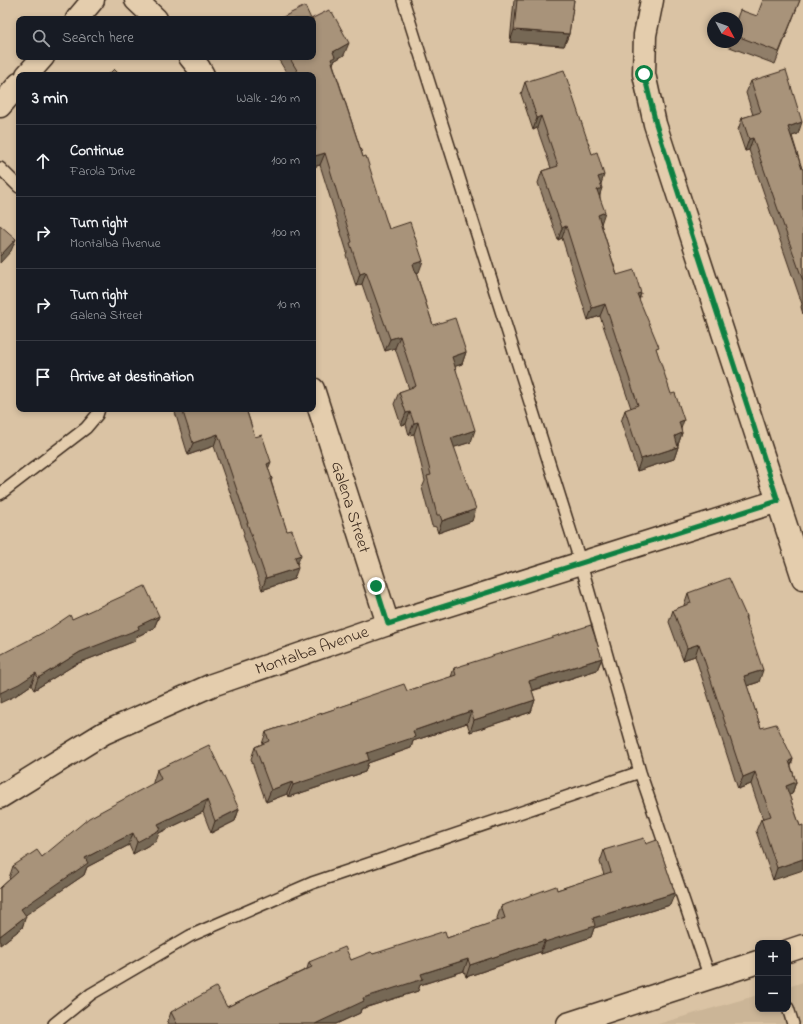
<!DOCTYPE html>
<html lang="en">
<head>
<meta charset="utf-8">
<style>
  :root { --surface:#171b24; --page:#242831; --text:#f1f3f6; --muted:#9ea1a6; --line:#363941 }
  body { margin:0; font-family:"Indie Flower",sans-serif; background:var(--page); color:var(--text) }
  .controls { position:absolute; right:12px; bottom:12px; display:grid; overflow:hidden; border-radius:8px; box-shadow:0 2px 6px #0003 }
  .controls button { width:36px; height:36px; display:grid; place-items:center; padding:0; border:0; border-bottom:1px solid var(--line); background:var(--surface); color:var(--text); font:20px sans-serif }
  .compass { position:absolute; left:707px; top:12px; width:36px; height:36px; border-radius:50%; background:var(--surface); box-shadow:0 2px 6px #0003; rotate:131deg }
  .stop { position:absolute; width:12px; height:12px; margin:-9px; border:3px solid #0b8043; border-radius:50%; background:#fff }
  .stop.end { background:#0b8043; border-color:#fff; box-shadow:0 1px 4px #0008 }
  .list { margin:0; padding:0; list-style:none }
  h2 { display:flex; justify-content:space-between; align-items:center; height:52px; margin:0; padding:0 16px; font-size:17px }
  h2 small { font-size:13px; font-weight:400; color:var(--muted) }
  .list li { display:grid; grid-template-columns:26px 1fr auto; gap:12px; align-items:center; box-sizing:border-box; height:72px; padding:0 16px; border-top:1px solid var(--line) }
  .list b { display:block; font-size:15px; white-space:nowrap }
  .list p { margin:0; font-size:13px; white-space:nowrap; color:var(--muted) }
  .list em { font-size:13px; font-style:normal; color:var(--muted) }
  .icon { flex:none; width:22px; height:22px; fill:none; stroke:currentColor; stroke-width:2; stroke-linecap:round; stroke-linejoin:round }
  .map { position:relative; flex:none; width:803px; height:1024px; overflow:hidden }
  .search { position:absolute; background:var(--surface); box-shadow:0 2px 6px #0003; left:16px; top:16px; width:300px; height:44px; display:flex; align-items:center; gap:10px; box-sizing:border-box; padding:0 14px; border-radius:8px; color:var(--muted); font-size:15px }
  .panel { position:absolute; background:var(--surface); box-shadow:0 2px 6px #0003; left:16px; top:72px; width:300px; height:340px; border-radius:8px }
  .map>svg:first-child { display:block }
  .built { fill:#cbb597 }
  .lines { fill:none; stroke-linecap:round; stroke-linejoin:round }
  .lane-casing { stroke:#3b2a1e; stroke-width:14 }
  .street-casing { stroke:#3b2a1e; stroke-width:25 }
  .lane { stroke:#e4cdad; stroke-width:11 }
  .street { stroke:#e4cdad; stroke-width:22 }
  .wall { fill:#907e69; stroke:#3b2a1e }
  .shaded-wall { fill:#766755; stroke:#3b2a1e }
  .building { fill:#a8937a; stroke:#3b2a1e }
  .route { stroke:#0b8043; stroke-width:5 }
  .labels { text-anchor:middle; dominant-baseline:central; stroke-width:3.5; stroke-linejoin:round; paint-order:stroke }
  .street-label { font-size:17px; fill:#3b2a1e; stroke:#e4cdad }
</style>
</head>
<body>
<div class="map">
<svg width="803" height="1024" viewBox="0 0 803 1024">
  <rect width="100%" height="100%" fill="#dac3a4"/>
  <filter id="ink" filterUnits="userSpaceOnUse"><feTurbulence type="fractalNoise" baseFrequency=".025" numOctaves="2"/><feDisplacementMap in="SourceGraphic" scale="8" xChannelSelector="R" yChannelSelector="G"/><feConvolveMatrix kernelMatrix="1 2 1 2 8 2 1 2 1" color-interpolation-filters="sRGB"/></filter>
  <g filter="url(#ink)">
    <path class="built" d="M803 982V1024H658L758 995V1009H788V987Z"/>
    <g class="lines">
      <g class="lane-casing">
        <path id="lane" d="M403 0 581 564 640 772 710 978
          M0 168 19 187
          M0 494 86 428 97 415 99 409
          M788 1008 793 1024
          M54 1024 91 994 190 936 312 883 640 772"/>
      </g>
      <g class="street-casing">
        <g id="street">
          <path d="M136 0 156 19"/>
          <path d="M652 0 645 35 644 74 655 124 803 578"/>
          <path d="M77 19 93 0"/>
          <path d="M190 57 199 68 203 75"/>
          <path d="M27 75 43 57"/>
          <path d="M0 106 19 84"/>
          <path id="s1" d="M313 389 388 624"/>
          <path id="s2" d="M0 797 104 733 212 685 388 624 778 501"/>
          <path d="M788 951 803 946"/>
          <path d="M568 1024 758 962"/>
        </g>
      </g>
      <use href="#lane" class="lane"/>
      <use href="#street" class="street"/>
    </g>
    <path class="wall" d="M514 0H574L569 34 564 46 510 42Z
      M800 0 775 64 727 46 728 42H737V18L757 16Z
      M311 19 344 55 334 61 333 64 363 157 389 229 419 272 416 273 433 325 466 352 462 364 455 366 471 442 454 447 472 521 438 533 436 527 432 526 422 488 425 481 414 434 409 435 406 424 401 425 394 404 399 392 409 389 395 348 385 351 362 284 356 286 346 255 347 252 320 165 313 167V75H288L277 57H313Z
      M751 81 798 134 792 136 802 169H803V314L801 307 802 304 749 150 745 151 738 130 742 118 753 115 746 93Z
      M525 82 601 184 600 196 601 224 617 275 641 293 639 300 657 352 682 433 678 445V447L674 459 637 471 621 422 625 410 631 408 600 316 588 320 562 238 558 240 538 183 542 171 551 168 537 128 533 130 521 94Z
      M174 409H246L255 437 268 469 272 479 271 481 297 564 294 579 262 590 243 535 244 533 214 446 188 455Z
      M688 593 746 616V619L759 682 747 686 761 728 793 759 791 766 796 782 792 794 789 795 800 826 773 880 756 831 761 819H763L751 784 738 789 695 656 683 660 669 622 673 610 684 606V605Z
      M159 616 154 628 136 637 135 641 76 664 34 690 31 685 15 696 72 619Z
      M602 658 597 670 532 691 535 700 531 712 470 732 467 723 413 741 411 748 368 763 365 772 288 797 287 794 266 802 251 759 255 747 262 744 266 732 350 704 351 702 407 691 451 677 454 668Z
      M157 770 239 809 235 821 211 833 203 812 159 833 156 841 133 854 129 845 87 867 84 875 26 914 22 928 0 945V888L10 879 9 878 13 866 42 857 153 784V782Z
      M646 844 670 905 594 928 591 937 541 954 540 952 466 977 464 971 420 985 418 991 361 1009 360 1013 336 1024H167L171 1012 227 1007 307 969 309 962 351 960 373 954 447 938 498 921 497 918 501 906 557 890 604 875 600 862 604 850Z"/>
    <path class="shaded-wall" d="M514 30 569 34 564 46 510 42Z
      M349 43 344 55 334 61 331 69 327 71 333 52Z
      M541 116 537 128 533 130 537 118Z
      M802 122 798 134 784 139 788 127Z
      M753 138 749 150 745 151 749 139Z
      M325 153 320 165 313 167V161L315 156Z
      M604 175 600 187 598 177Z
      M602 188 598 200 597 190Z
      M605 212 601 224 598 215Z
      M566 226 562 238 558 240 562 228Z
      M16 239 11 251 0 263V256Z
      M423 261 419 272 409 276 413 264Z
      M366 272 362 284 356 286 360 274Z
      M641 293 637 305V294Z
      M605 304 600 316 588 320 592 308Z
      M400 336 395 348 385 351 390 339Z
      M466 352 462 364 448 369 452 357Z
      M410 412 406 424 401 425 406 413Z
      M684 420 680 432 679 422Z
      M418 422 414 434 409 435 414 423Z
      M475 430 471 442 446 450 451 438Z
      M682 433 678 445 671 448 675 436Z
      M218 434 214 446 188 455 193 443Z
      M678 447 674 459 637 471 641 459Z
      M271 462 266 474 267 464Z
      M476 509 472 521 438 533 442 521Z
      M301 555 296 567 295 557Z
      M298 568 294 579 262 590 266 578Z
      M159 616 154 628 136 637 135 641 76 664 34 690 38 678 80 652Z
      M699 644 695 656 683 660 687 648Z
      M602 658 597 670 524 693 529 681Z
      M763 670 759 682 740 688 744 676Z
      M36 673 31 685 15 696 0 703V693Z
      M535 700 531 712 470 732 474 720Z
      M471 711 467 723 413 741 411 748 368 763 365 772 288 797 293 785 413 731Z
      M793 759 788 771 789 761Z
      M755 772 751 784 738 789 743 777Z
      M292 782 287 794 266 802 271 790Z
      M796 782 792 794 782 798 786 786Z
      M207 800 203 812 159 833 156 841 133 854 137 842 158 824Z
      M239 809 235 821 211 833 215 821Z
      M133 833 129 845 87 867 84 875 17 921 21 909 85 858Z
      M803 859V870L773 880 777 868Z
      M675 893 670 905 594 928 591 937 541 954 545 942 593 918Z
      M26 916 22 928 0 945V936Z
      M545 940 540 952 466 977 470 965Z
      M468 959 464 971 420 985 418 991 361 1009 360 1013 336 1024H315L363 998 421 974Z"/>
    <path class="building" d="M517 0H574L569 34 514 30Z
      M763 0H800L779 52 737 36V18L740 10 757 16Z
      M305 6 311 19 329 10 331 13 332 12 349 43 333 52 335 57 331 59 363 157 366 156 389 229 410 222 423 261 413 264 433 325 455 318 466 352 452 357 475 430 451 438 476 509 442 521 440 515H437L427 476 431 475 418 422 414 423 410 412 406 413 399 392 416 386 400 336 390 339 366 272 360 274 350 243 352 242 325 153 315 156 313 150V130L316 129 313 118V75H299L298 72 289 57H313V19H279Z
      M114 69 120 75H108Z
      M564 70 592 154 597 152 604 175 598 177 602 188 597 190 605 212 598 215 617 275 634 270 641 293 637 294 659 347 656 348 671 394 675 393 684 420 679 422 682 433 675 436 678 447 641 459 625 410 638 405 605 304 592 308 566 226 562 228 542 171 558 166 541 116 537 118 525 82Z
      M786 70 802 122 788 127 802 169H803V281L753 138 749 139 742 118 761 112 751 81Z
      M0 225 16 239 0 256Z
      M182 409H246L255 437 262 435 271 462 267 464 272 479H270L287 531 292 530 301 555 295 557 298 568 266 578 247 523H248L218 434 193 443Z
      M729 578 746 616 745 617 763 670 744 676 761 728 776 724 793 759 789 761 796 782 786 786 800 826 803 825V859L777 868 761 819 771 816 755 772 743 777 699 644 687 648 673 610 691 603 688 593Z
      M145 586 159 616 138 626 139 629 80 652 38 678 36 673 19 684 0 693V655L48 630 70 615 72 619Z
      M591 625 602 658 529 681 535 700 474 720 471 711 413 731 415 737 367 753 369 760 293 785 292 782 271 790 255 747 269 741 266 732 352 703 351 702 404 684 407 691 456 675 454 668Z
      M209 745 239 809 215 821 207 800 158 824 161 829 137 842 133 833 85 858 88 863 21 909 26 916 0 936V888L18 872 13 866 37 850 42 857 89 818 161 779 157 770Z
      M644 838 646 844 657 840 675 893 593 918 595 926 545 942V940L470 965 468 959 421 974 423 979 363 998 364 1001 315 1024H177L171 1012 216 987 227 1007 312 967 309 962 345 947 351 960 371 952 373 954 445 931 447 938 505 918 501 906 556 886 557 890 611 872 604 850Z"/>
  </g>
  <g class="lines" filter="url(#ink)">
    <path class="route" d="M376 586 388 624 778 501 656 124 644 74"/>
  </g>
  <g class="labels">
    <g class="street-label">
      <text stroke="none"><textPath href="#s1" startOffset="124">Galena Street</textPath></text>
      <text stroke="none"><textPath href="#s2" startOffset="346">Montalba Avenue</textPath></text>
    </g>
  </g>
</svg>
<div class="controls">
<button>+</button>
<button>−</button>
</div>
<svg class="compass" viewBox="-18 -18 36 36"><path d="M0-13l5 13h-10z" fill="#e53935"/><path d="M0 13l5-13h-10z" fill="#9ea1a6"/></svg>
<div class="stop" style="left:644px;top:74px"></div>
<div class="stop end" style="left:376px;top:586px"></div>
<div class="search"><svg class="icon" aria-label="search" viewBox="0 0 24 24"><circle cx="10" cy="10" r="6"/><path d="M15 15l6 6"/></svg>Search here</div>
<section class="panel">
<h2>3 min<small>Walk · 210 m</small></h2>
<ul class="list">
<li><svg class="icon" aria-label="ahead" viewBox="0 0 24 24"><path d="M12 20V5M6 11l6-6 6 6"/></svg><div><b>Continue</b><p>Farola Drive</p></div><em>100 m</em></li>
<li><svg class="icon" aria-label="right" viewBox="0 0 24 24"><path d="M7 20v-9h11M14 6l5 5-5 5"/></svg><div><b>Turn right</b><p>Montalba Avenue</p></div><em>100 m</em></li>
<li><svg class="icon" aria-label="right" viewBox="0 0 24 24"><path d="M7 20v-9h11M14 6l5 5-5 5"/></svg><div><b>Turn right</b><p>Galena Street</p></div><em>10 m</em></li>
<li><svg class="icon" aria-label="arrive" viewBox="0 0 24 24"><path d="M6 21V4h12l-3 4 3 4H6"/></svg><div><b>Arrive at destination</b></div></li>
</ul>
</section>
</div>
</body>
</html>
